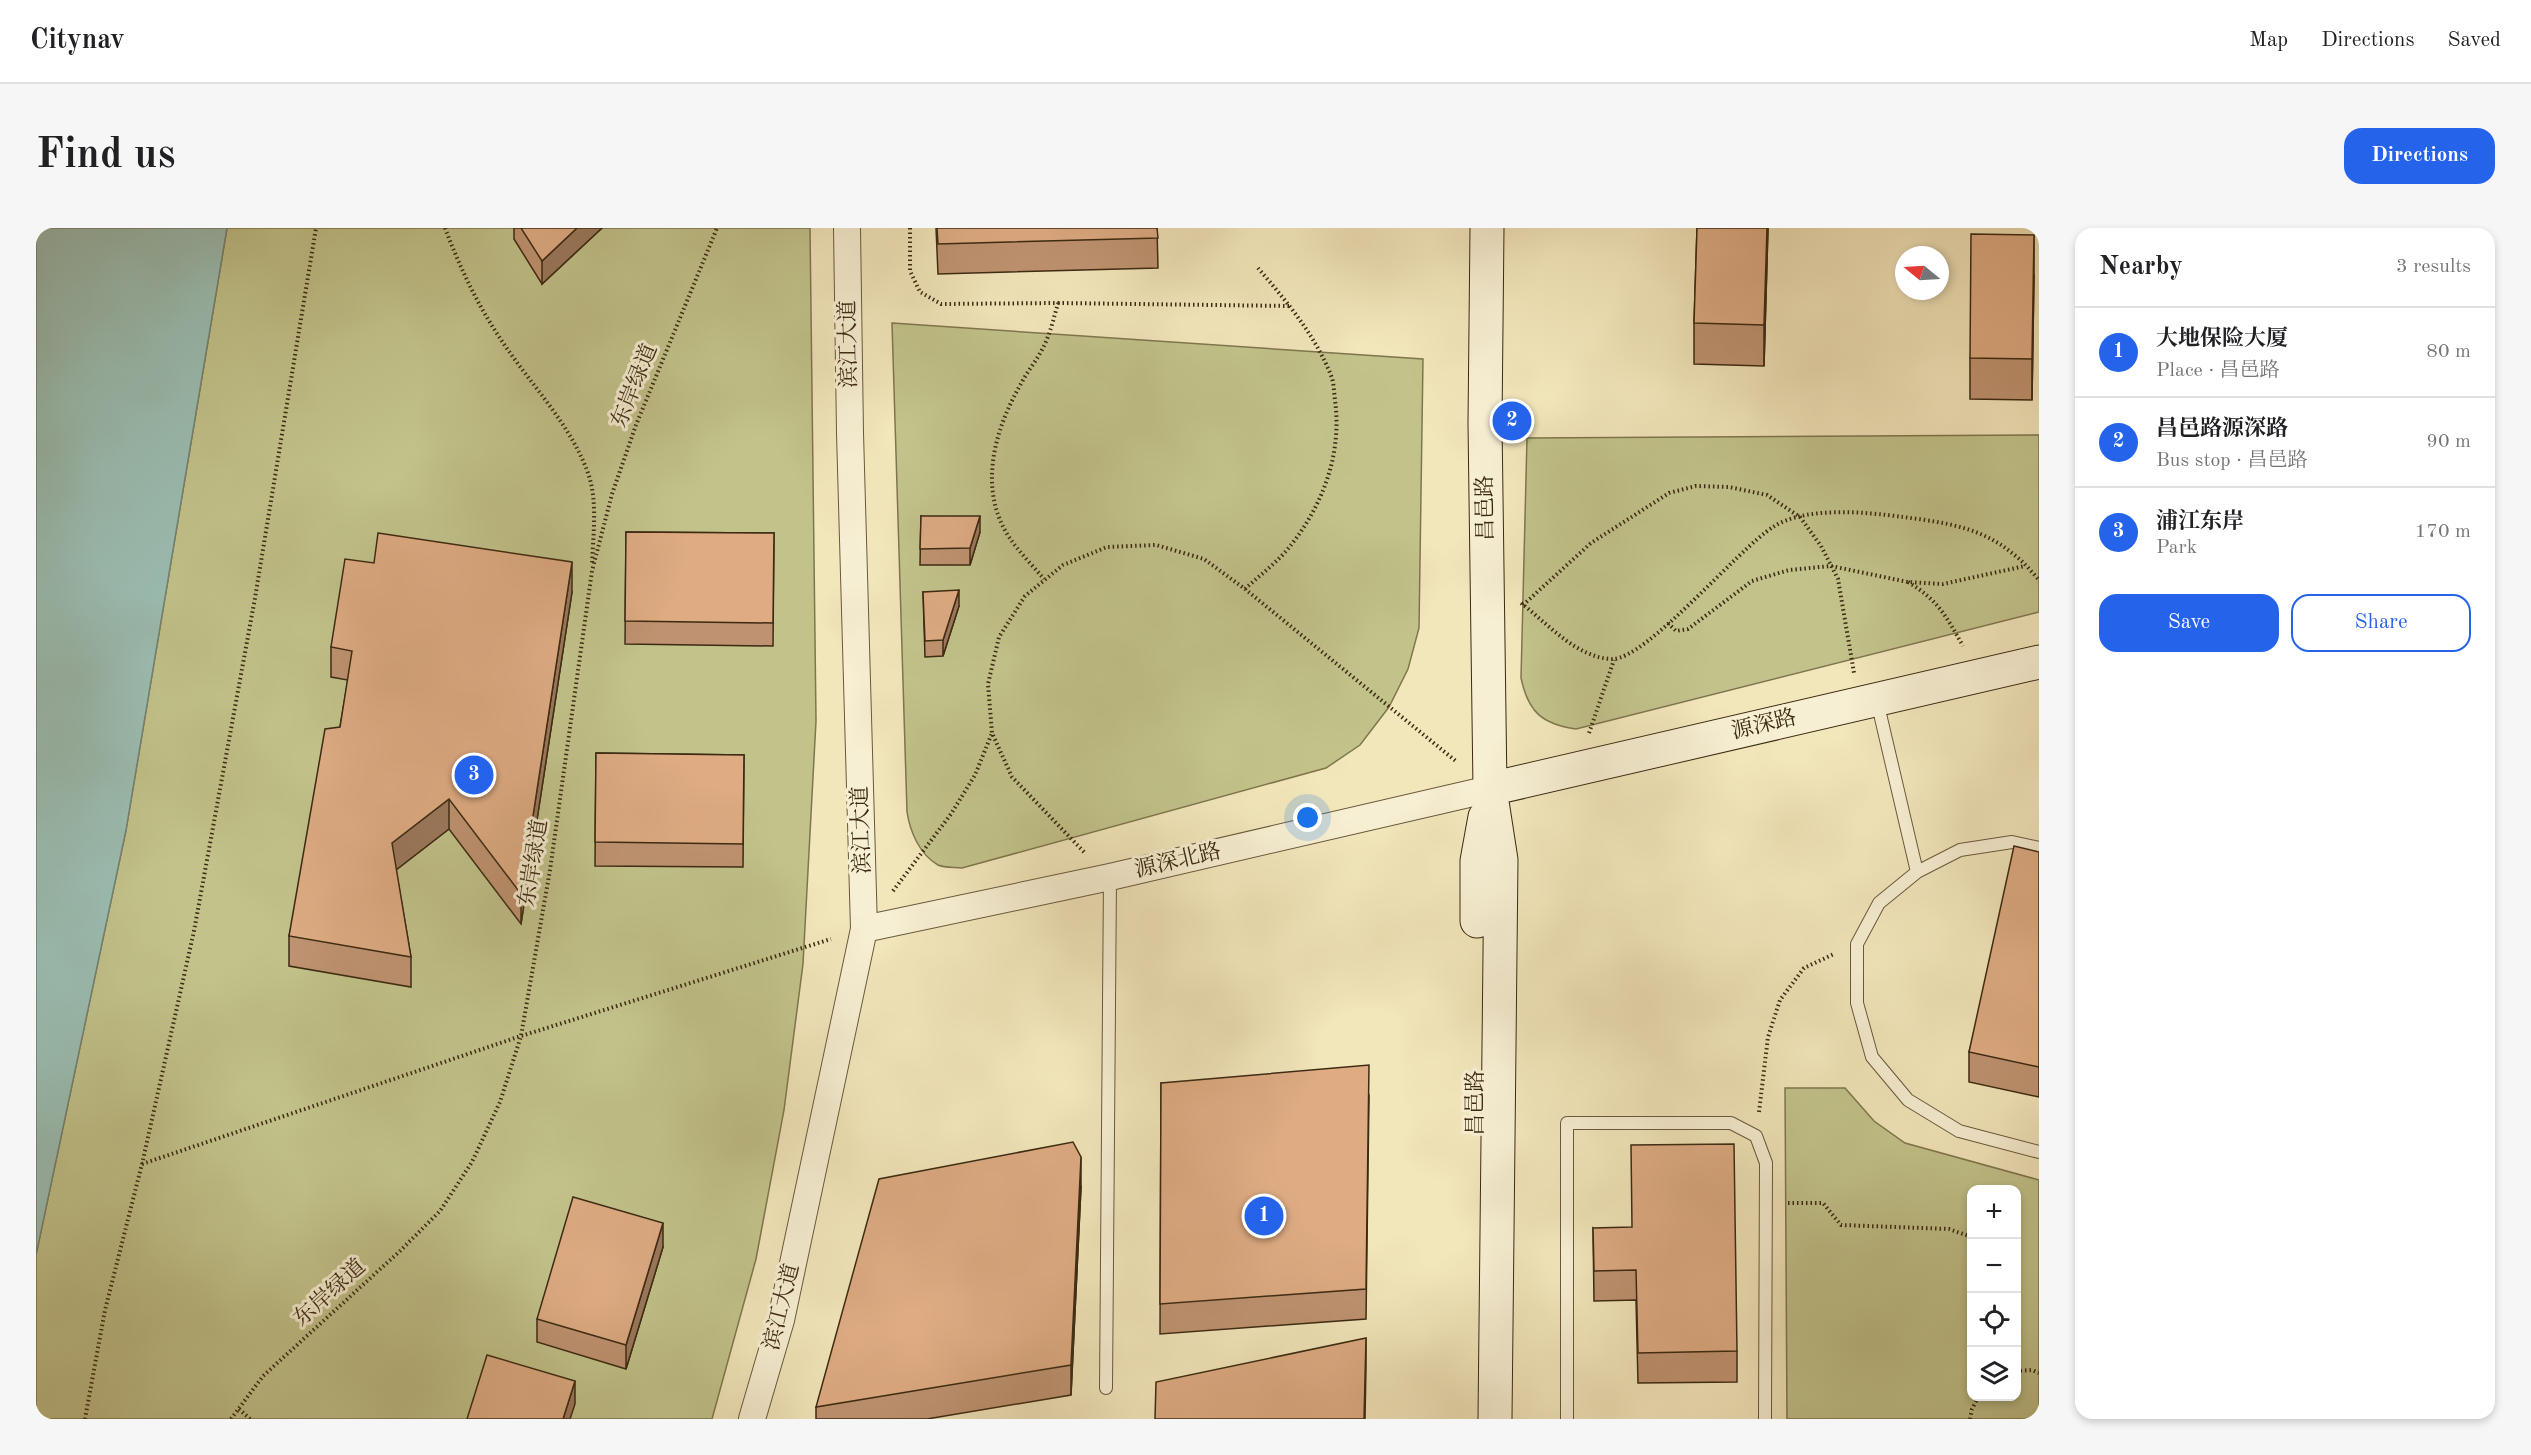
<!DOCTYPE html>
<html lang="en">
<head>
<meta charset="utf-8">
<style>
  :root { --surface:#fff; --page:#f6f6f6; --text:#202124; --muted:#757577; --line:#e0e0e0; --accent:#2563eb }
  body { margin:0; font-family:"Old Standard TT","Noto Serif SC",serif; background:var(--page); color:var(--text) }
  .controls { position:absolute; right:18px; bottom:18px; display:grid; overflow:hidden; border-radius:12px; box-shadow:0 3px 9px #0003 }
  .controls button { width:54px; height:54px; display:grid; place-items:center; padding:0; border:0; border-bottom:2px solid var(--line); background:var(--surface); color:var(--text); font:30px sans-serif }
  .compass { position:absolute; left:1859px; top:18px; width:54px; height:54px; border-radius:50%; background:var(--surface); box-shadow:0 3px 9px #0003; rotate:288deg }
  .you { position:absolute; left:1272px; top:590px; width:21px; height:21px; margin:-15px; border:4px solid #fff; border-radius:50%; background:#1a73e8; box-shadow:0 0 0 9px #1a73e833 }
  .badge { display:grid; place-items:center; width:39px; height:39px; border-radius:50%; background:var(--accent); color:#fff; font-size:20px; font-weight:700 }
  .pin { position:absolute; translate:-50% -50%; border:3px solid #fff; box-shadow:0 2px 6px #0006 }
  .list { margin:0; padding:0; list-style:none }
  h2 { display:flex; justify-content:space-between; align-items:center; height:78px; margin:0; padding:0 24px; font-size:26px }
  h2 small { font-size:20px; font-weight:400; color:var(--muted) }
  .list li { display:grid; grid-template-columns:39px 1fr auto; gap:18px; align-items:center; box-sizing:border-box; height:90px; padding:0 24px; border-top:2px solid var(--line) }
  .list b { display:block; font-size:22px; white-space:nowrap }
  .list p { margin:0; font-size:20px; white-space:nowrap; color:var(--muted) }
  .list em { font-size:20px; font-style:normal; color:var(--muted) }
  .actions { display:flex; gap:12px; padding:18px 24px }
  .actions a { flex:1; padding:14px 0; border:2px solid var(--accent); border-radius:18px; text-align:center; font-size:21px; color:var(--accent) }
  .actions .main { background:var(--accent); color:#fff }
  .icon { flex:none; width:33px; height:33px; fill:none; stroke:currentColor; stroke-width:2; stroke-linecap:round; stroke-linejoin:round }
  .map { position:relative; flex:none; width:2003px; height:1191px; overflow:hidden; border-radius:18px }
  header { display:flex; align-items:center; gap:36px; box-sizing:border-box; height:84px; padding:0 30px; background:var(--surface); border-bottom:2px solid var(--line) }
  header strong { font-size:28px }
  nav { display:flex; gap:33px; margin-inline-start:auto; font-size:21px }
  .intro { display:flex; align-items:center; justify-content:space-between; box-sizing:border-box; height:144px; padding:0 36px }
  h1 { margin:0; font-size:42px }
  .button { padding:15px 27px; border-radius:18px; background:var(--accent); color:#fff; font-size:21px; font-weight:700 }
  main { display:flex; gap:36px; padding:0 36px }
  aside { flex:1; background:var(--surface); border-radius:18px; box-shadow:0 3px 9px #0003 }
  .map>svg:first-child { display:block }
  .green { fill:#c2c38b; stroke:#7f764e; stroke-width:1.5; fill-rule:evenodd }
  .water { fill:#9bbfb4; stroke:#758373; stroke-width:1.5 }
  .lines { fill:none; stroke-linecap:round; stroke-linejoin:round }
  .service-casing { stroke:#6a593c; stroke-width:14 }
  .minor-casing { stroke:#6a593c; stroke-width:28 }
  .secondary-casing { stroke:#3c2a12; stroke-width:35 }
  .path { stroke:#3c2a12; stroke-width:4; stroke-dasharray:1.5 3; stroke-linecap:butt }
  .service { stroke:#f7efd3; stroke-width:12 }
  .minor { stroke:#f7efd3; stroke-width:26 }
  .secondary { stroke:#f7efd3; stroke-width:33 }
  .wall { fill:#bf9371; stroke:#3c2a12; stroke-width:1.5 }
  .shaded-wall { fill:#9b785c; stroke:#3c2a12; stroke-width:1.5 }
  .building { fill:#deab83; stroke:#3c2a12; stroke-width:1.5 }
  .labels { text-anchor:middle; dominant-baseline:central; stroke-width:6; stroke-linejoin:round; paint-order:stroke }
  .street-label { font-size:22px; fill:#3c2a12; stroke:#f7efd3 }
</style>
</head>
<body>
<header>
<strong>Citynav</strong>
<nav><a>Map</a><a>Directions</a><a>Saved</a></nav>
</header>
<div class="intro"><h1>Find us</h1><a class="button">Directions</a></div>
<main>
<div class="map">
<svg width="2003" height="1191" viewBox="0 0 2003 1191">
  <rect width="100%" height="100%" fill="#f2e6bb"/>
  <filter id="stains"><feTurbulence type="fractalNoise" baseFrequency=".00333" numOctaves="4"/><feColorMatrix values="0 0 0 0 .2 0 0 0 0 .09 0 0 0 0 .02 0 0 0 .5 -.17"/></filter>
  <radialGradient id="worn" r=".72"><stop offset=".6" stop-color="#630" stop-opacity="0"/><stop offset="1" stop-color="#630" stop-opacity=".3"/></radialGradient>
  <path class="green" d="M191 0H774L780 493 767 736 748 882 720 1031 676 1191H0V1027L90 602Z
    M856 95 1387 131 1383 400 1372 441 1353 479 1324 517 1290 540 926 640C919 639 908 640 902 637 883 626 874 603 871 584Z
    M2003 207V384L1540 501C1506 496 1492 484 1485 450L1491 210Z
    M1749 860H1809L1838 893 1869 915 2003 952V1191H1751ZM1936 962H1980V1168H1936Z"/>
  <path class="water" d="M0 0H191L90 602 0 1027Z"/>
  <g class="lines">
    <g class="service-casing">
      <path id="service" d="M1841 473 1881 644
        M2003 620 1976 614 1924 622 1881 644 1843 675 1821 716V775L1836 829 1872 872 1923 903 2003 924
        M1070 1160 1074 649
        M1531 1191V895H1695L1720 908 1730 935 1729 1191"/>
    </g>
    <g class="minor-casing">
      <path id="minor" d="M828 701 1074 649 1454 561
        M716 1191 745 1092 828 701 814 205 811 0"/>
    </g>
    <g class="secondary-casing">
      <path id="secondary" d="M1451 0 1449 195 1454 561 1465 632 1459 1191
        M1454 561 2003 434
        M1441 693V633L1449 589"/>
    </g>
    <path class="path" d="M409 0C423 37 440 74 462 107 491 153 533 193 552 245 562 273 557 307 556 336
      M874 0V43L884 64 905 76 1022 75C1017 93 1013 111 1003 127 998 136 991 144 986 154 959 200 941 260 973 309 983 324 997 338 1008 351
      M1022 75 1255 78
      M1872 354C1902 372 1910 388 1927 418
      M1209 361C1224 347 1243 333 1255 317 1288 275 1306 225 1299 172 1298 165 1298 157 1296 150 1280 108 1251 74 1222 40
      M1485 375C1512 396 1541 430 1576 431 1610 432 1702 321 1737 299 1769 278 1830 284 1867 289 1906 294 1946 299 1977 326 1987 333 1995 343 2003 352
      M1487 377 1555 315 1633 265 1660 258 1693 259 1731 267 1764 289 1785 318 1802 351 1818 445
      M1632 395 1640 403 1652 401 1716 353 1753 342 1795 338 1872 354 1907 356 1989 338
      M1553 505 1578 432
      M1048 624 976 549 956 505 952 456 963 409 989 368 1027 337 1071 319 1120 317 1168 331 1209 361 1421 534
      M857 663 915 586 939 547 956 505
      M1723 884 1732 809 1744 772 1768 740 1798 726
      M106 936 485 808 795 711
      M1752 975H1787L1805 997 1913 1001 1936 1009
      M1980 1143 1996 1142 2003 1145
      M203 1181 214 1191
      M49 1191 69 1082 106 936 158 703 219 370 280 0
      M195 1191 227 1148 364 1023 404 983 436 934 464 874 485 808 514 642 556 343 576 266 600 197 681 0
      M1934 1191 1936 1181 1943 1168"/>
    <use href="#service" class="service"/>
    <use href="#minor" class="minor"/>
    <use href="#secondary" class="secondary"/>
  </g>
  <path class="wall" d="M478 0H566L506 56 478 11Z
    M900 0H1121L1122 40 902 46Z
    M1661 0H1732L1728 138 1658 136V95Z
    M1998 48 1996 172 1934 171V130Z
    M885 288 944 304 934 337H884Z
    M590 304 738 305 737 418 589 416Z
    M536 364 485 696 413 601 360 642 375 729V759L253 738V708L304 499 312 452 295 449V419Z
    M887 364 923 378 907 428 889 429Z
    M560 525 708 527 707 639 559 638Z
    M2003 624V869L1933 854V824Z
    M1125 855 1333 867 1330 1091 1124 1106Z
    M1045 959 1035 1167 891 1191H780V1179Z
    M1557 1000 1701 1123V1154L1602 1155 1600 1072 1558 1073Z
    M627 1019 590 1141 501 1114V1091Z"/>
  <path class="shaded-wall" d="M541 0H566L506 56V33Z
    M1731 0H1732L1728 138V97Z
    M1998 7V48L1996 172V131Z
    M944 288V304L934 337V320Z
    M536 334V364L485 696V666Z
    M923 362V378L907 428V412Z
    M413 571V601L356 645V615Z
    M1045 929V959L1035 1167V1137Z
    M627 995V1019L590 1141V1117Z
    M1330 1110V1140L1329 1191H1328Z
    M539 1153V1176L534 1191H527Z"/>
  <path class="building" d="M485 0H541L506 33Z
    M901 0H1121L1122 10 902 16Z
    M1661 0H1731L1728 97 1658 95Z
    M1935 6 1998 7 1996 131 1934 130Z
    M885 288H944L934 320 884 321Z
    M590 304 738 305 737 395 589 393Z
    M342 305 536 334 485 666 413 571 356 615 375 729 253 708 289 501 304 499 316 423 295 419 309 331 338 335Z
    M923 362 907 412 889 413 887 364Z
    M560 525 708 527 707 616 559 614Z
    M1978 618 2003 624V839L1933 824Z
    M1333 837 1330 1061 1124 1076 1125 855Z
    M1037 914 1045 929 1035 1137 780 1179 843 951Z
    M1698 916 1701 1123 1602 1125 1600 1042 1558 1043 1557 1000 1596 999 1595 917Z
    M537 969 627 995 590 1117 501 1091Z
    M1330 1110 1328 1191H1119L1120 1154Z
    M451 1127 539 1153 527 1191H431Z"/>
  <g class="labels">
    <g class="street-label">
      <text transform="translate(813 116) rotate(-91)">滨江大道</text>
      <text transform="translate(599 158) rotate(-68)">东岸绿道</text>
      <text transform="translate(1450 280) rotate(-91)">昌邑路</text>
      <text transform="translate(1728 497) rotate(-13)">源深路</text>
      <text transform="translate(826 602) rotate(-92)">滨江大道</text>
      <text transform="translate(1142 633) rotate(-13)">源深北路</text>
      <text transform="translate(498 635) rotate(-81)">东岸绿道</text>
      <text transform="translate(1440 875) rotate(-90)">昌邑路</text>
      <text transform="translate(294 1065) rotate(-42)">东岸绿道</text>
      <text transform="translate(746 1079) rotate(-76)">滨江大道</text>
    </g>
  </g>
  <rect width="100%" height="100%" filter="url(#stains)"/>
  <rect width="100%" height="100%" fill="url(#worn)"/>
</svg>
<div class="controls">
<button>+</button>
<button>−</button>
<button><svg class="icon" aria-label="locate" viewBox="0 0 24 24"><circle cx="12" cy="12" r="6"/><path d="M12 2v4M12 18v4M2 12h4M18 12h4"/></svg></button>
<button><svg class="icon" aria-label="layers" viewBox="0 0 24 24"><path d="M12 4l9 5-9 5-9-5zM3 14l9 5 9-5"/></svg></button>
</div>
<svg class="compass" viewBox="-18 -18 36 36"><path d="M0-13l5 13h-10z" fill="#e53935"/><path d="M0 13l5-13h-10z" fill="#757577"/></svg>
<div class="you"></div>
<div class="pin badge" style="left:1228px;top:988px">1</div>
<div class="pin badge" style="left:1476px;top:193px">2</div>
<div class="pin badge" style="left:438px;top:547px">3</div>
</div>
<aside>
<h2>Nearby<small>3 results</small></h2>
<ul class="list">
<li><span class="badge">1</span><div><b>大地保险大厦</b><p>Place · 昌邑路</p></div><em>80 m</em></li>
<li><span class="badge">2</span><div><b>昌邑路源深路</b><p>Bus stop · 昌邑路</p></div><em>90 m</em></li>
<li><span class="badge">3</span><div><b>浦江东岸</b><p>Park</p></div><em>170 m</em></li>
</ul>
<div class="actions"><a class="main">Save</a><a>Share</a></div>
</aside>
</main>
</body>
</html>
